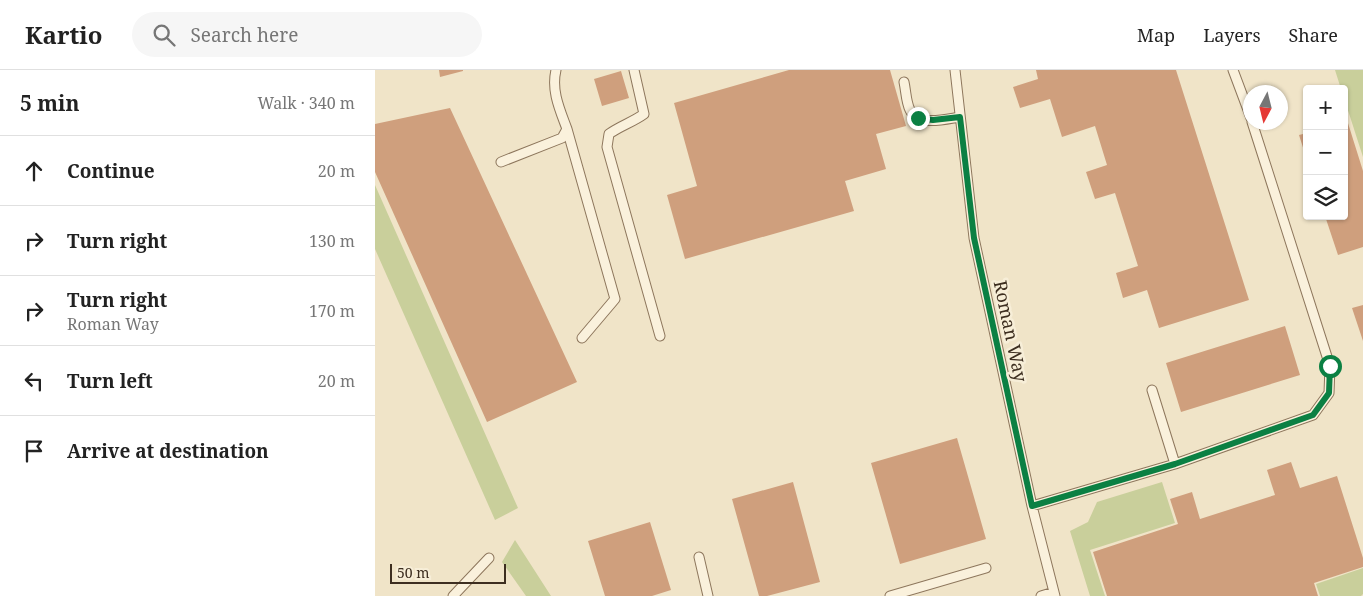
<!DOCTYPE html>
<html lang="en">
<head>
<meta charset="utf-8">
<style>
  :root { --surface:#fff; --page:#f6f6f6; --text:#222; --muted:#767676; --line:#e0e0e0 }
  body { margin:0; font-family:"Noto Serif",serif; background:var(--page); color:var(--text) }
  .controls { position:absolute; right:15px; top:15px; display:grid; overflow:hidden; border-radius:5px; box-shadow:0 1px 4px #0004 }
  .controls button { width:45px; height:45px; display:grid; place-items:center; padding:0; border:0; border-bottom:1px solid var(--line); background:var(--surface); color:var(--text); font:25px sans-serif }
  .compass { position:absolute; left:868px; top:15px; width:45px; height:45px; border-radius:50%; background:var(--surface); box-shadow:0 1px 4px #0004; rotate:187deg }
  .scale { position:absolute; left:15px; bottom:12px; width:116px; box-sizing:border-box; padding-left:5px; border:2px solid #3d2e20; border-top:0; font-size:14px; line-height:18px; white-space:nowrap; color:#3d2e20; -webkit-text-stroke:4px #f7eed8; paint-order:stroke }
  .stop { position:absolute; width:15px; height:15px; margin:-11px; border:4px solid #0b8043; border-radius:50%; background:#fff }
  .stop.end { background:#0b8043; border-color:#fff; box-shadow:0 1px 5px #0008 }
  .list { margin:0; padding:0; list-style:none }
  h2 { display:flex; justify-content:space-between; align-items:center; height:65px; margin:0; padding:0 20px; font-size:21px }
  h2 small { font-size:16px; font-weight:400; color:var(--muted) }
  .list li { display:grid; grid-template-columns:32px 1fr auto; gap:15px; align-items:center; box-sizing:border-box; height:70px; padding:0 20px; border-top:1px solid var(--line) }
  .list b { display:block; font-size:19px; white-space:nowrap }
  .list p { margin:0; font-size:16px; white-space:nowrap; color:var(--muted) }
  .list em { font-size:16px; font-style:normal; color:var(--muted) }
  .icon { flex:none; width:28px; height:28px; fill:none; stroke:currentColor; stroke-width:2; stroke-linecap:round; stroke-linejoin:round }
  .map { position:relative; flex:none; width:988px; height:526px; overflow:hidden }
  header { display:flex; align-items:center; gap:30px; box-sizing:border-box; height:70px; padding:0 25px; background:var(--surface); border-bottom:1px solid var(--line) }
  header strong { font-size:24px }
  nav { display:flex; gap:28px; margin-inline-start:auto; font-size:18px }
  .search { width:350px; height:45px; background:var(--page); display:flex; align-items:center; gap:12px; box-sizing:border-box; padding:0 18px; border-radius:28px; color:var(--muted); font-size:19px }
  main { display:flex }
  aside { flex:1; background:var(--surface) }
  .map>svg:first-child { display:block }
  .green { fill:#c9cf9b }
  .building { fill:#cf9f7d }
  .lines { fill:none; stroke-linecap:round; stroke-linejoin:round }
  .lane-casing { stroke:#8d765c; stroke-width:11 }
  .lane { stroke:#faf1dc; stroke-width:9 }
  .route { stroke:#0b8043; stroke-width:6 }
  .labels { text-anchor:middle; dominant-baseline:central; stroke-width:5; stroke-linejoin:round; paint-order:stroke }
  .street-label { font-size:18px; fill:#3d2e20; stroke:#f7eed8 }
</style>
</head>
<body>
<header>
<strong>Kartio</strong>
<div class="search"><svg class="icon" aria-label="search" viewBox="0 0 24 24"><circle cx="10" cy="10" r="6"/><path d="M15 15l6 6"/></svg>Search here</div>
<nav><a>Map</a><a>Layers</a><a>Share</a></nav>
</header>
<main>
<aside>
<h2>5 min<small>Walk · 340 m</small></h2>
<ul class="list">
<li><svg class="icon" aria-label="ahead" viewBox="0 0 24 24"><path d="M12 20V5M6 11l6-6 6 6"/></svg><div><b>Continue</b></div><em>20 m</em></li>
<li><svg class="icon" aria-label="right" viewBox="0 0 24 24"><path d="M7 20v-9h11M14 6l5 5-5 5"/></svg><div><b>Turn right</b></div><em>130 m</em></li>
<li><svg class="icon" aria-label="right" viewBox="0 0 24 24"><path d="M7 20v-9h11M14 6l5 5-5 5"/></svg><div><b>Turn right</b><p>Roman Way</p></div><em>170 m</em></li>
<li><svg class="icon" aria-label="left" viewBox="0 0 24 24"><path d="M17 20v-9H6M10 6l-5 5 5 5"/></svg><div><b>Turn left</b></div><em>20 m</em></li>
<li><svg class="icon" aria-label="arrive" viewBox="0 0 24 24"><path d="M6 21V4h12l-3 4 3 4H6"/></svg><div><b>Arrive at destination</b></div></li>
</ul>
</aside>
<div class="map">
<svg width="988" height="526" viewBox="0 0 988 526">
  <rect width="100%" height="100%" fill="#f0e4c8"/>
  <path class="green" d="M960 0H988V87L969 28V19H966Z
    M0 115 143 438 120 450 0 179Z
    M787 412 800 453 715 480 730 526H715L695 461 713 452 722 432Z
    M140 470 176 526H151L127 492Z
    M988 498V524L986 526H945L941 514Z"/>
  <path class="building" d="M64 0H88V1L65 7Z
    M414 0H515L531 56 501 64 511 99 470 111 479 141 310 189 292 125 322 116 299 33Z
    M661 0H801L874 230 784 258 772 220 748 228 741 203 763 196 740 123 720 129 711 102 732 95 720 56 687 67 675 29 645 38 638 17 663 9Z
    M246 1 254 28 227 36 219 9Z
    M75 38 202 312 112 352 0 102V54Z
    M972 50 988 101V177L963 185 950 146H969V51Z
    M932 63V87H931L924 65Z
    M988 235V271L977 238Z
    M910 256 925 305 806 342 791 293Z
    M582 368 611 469 525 494 496 393Z
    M916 392 925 418 962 406 988 488V497L939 513 943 526H732L718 482 803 454 795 429 817 422 825 449 900 425 892 400Z
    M418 412 445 512 392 526H384L357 429Z
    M275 452 296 520 277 526H230L213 471Z"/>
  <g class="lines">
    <g class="lane-casing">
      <path id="lane" d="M259 0 269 44C258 52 245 56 234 64L232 77 285 266
        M580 0 599 168 657 436 680 526
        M858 0 876 48
        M529 12C531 21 531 32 535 40 543 57 571 49 585 47
        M192 59 240 229 207 268
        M126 92 187 68 192 59C185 40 176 21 181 0
        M777 320 800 394
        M657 436 800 394 938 345 954 323 955 296 877 52
        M324 487 333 526
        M78 526 114 488
        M515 526 611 498
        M666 526 679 522"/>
    </g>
    <use href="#lane" class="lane"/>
  </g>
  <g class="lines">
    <path class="route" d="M543 48 558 50 585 47 599 168 657 436 800 394 938 345 954 323 955 296"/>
  </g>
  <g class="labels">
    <g class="street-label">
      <text transform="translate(636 261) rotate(78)">Roman Way</text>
    </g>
  </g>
</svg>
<div class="controls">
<button>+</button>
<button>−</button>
<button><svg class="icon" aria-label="layers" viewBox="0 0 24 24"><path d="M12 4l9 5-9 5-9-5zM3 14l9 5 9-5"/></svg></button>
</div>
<svg class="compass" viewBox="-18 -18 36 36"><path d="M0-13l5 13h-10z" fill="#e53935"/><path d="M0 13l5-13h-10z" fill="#767676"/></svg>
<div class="scale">50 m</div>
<div class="stop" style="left:955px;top:296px"></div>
<div class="stop end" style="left:543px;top:48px"></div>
</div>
</main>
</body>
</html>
